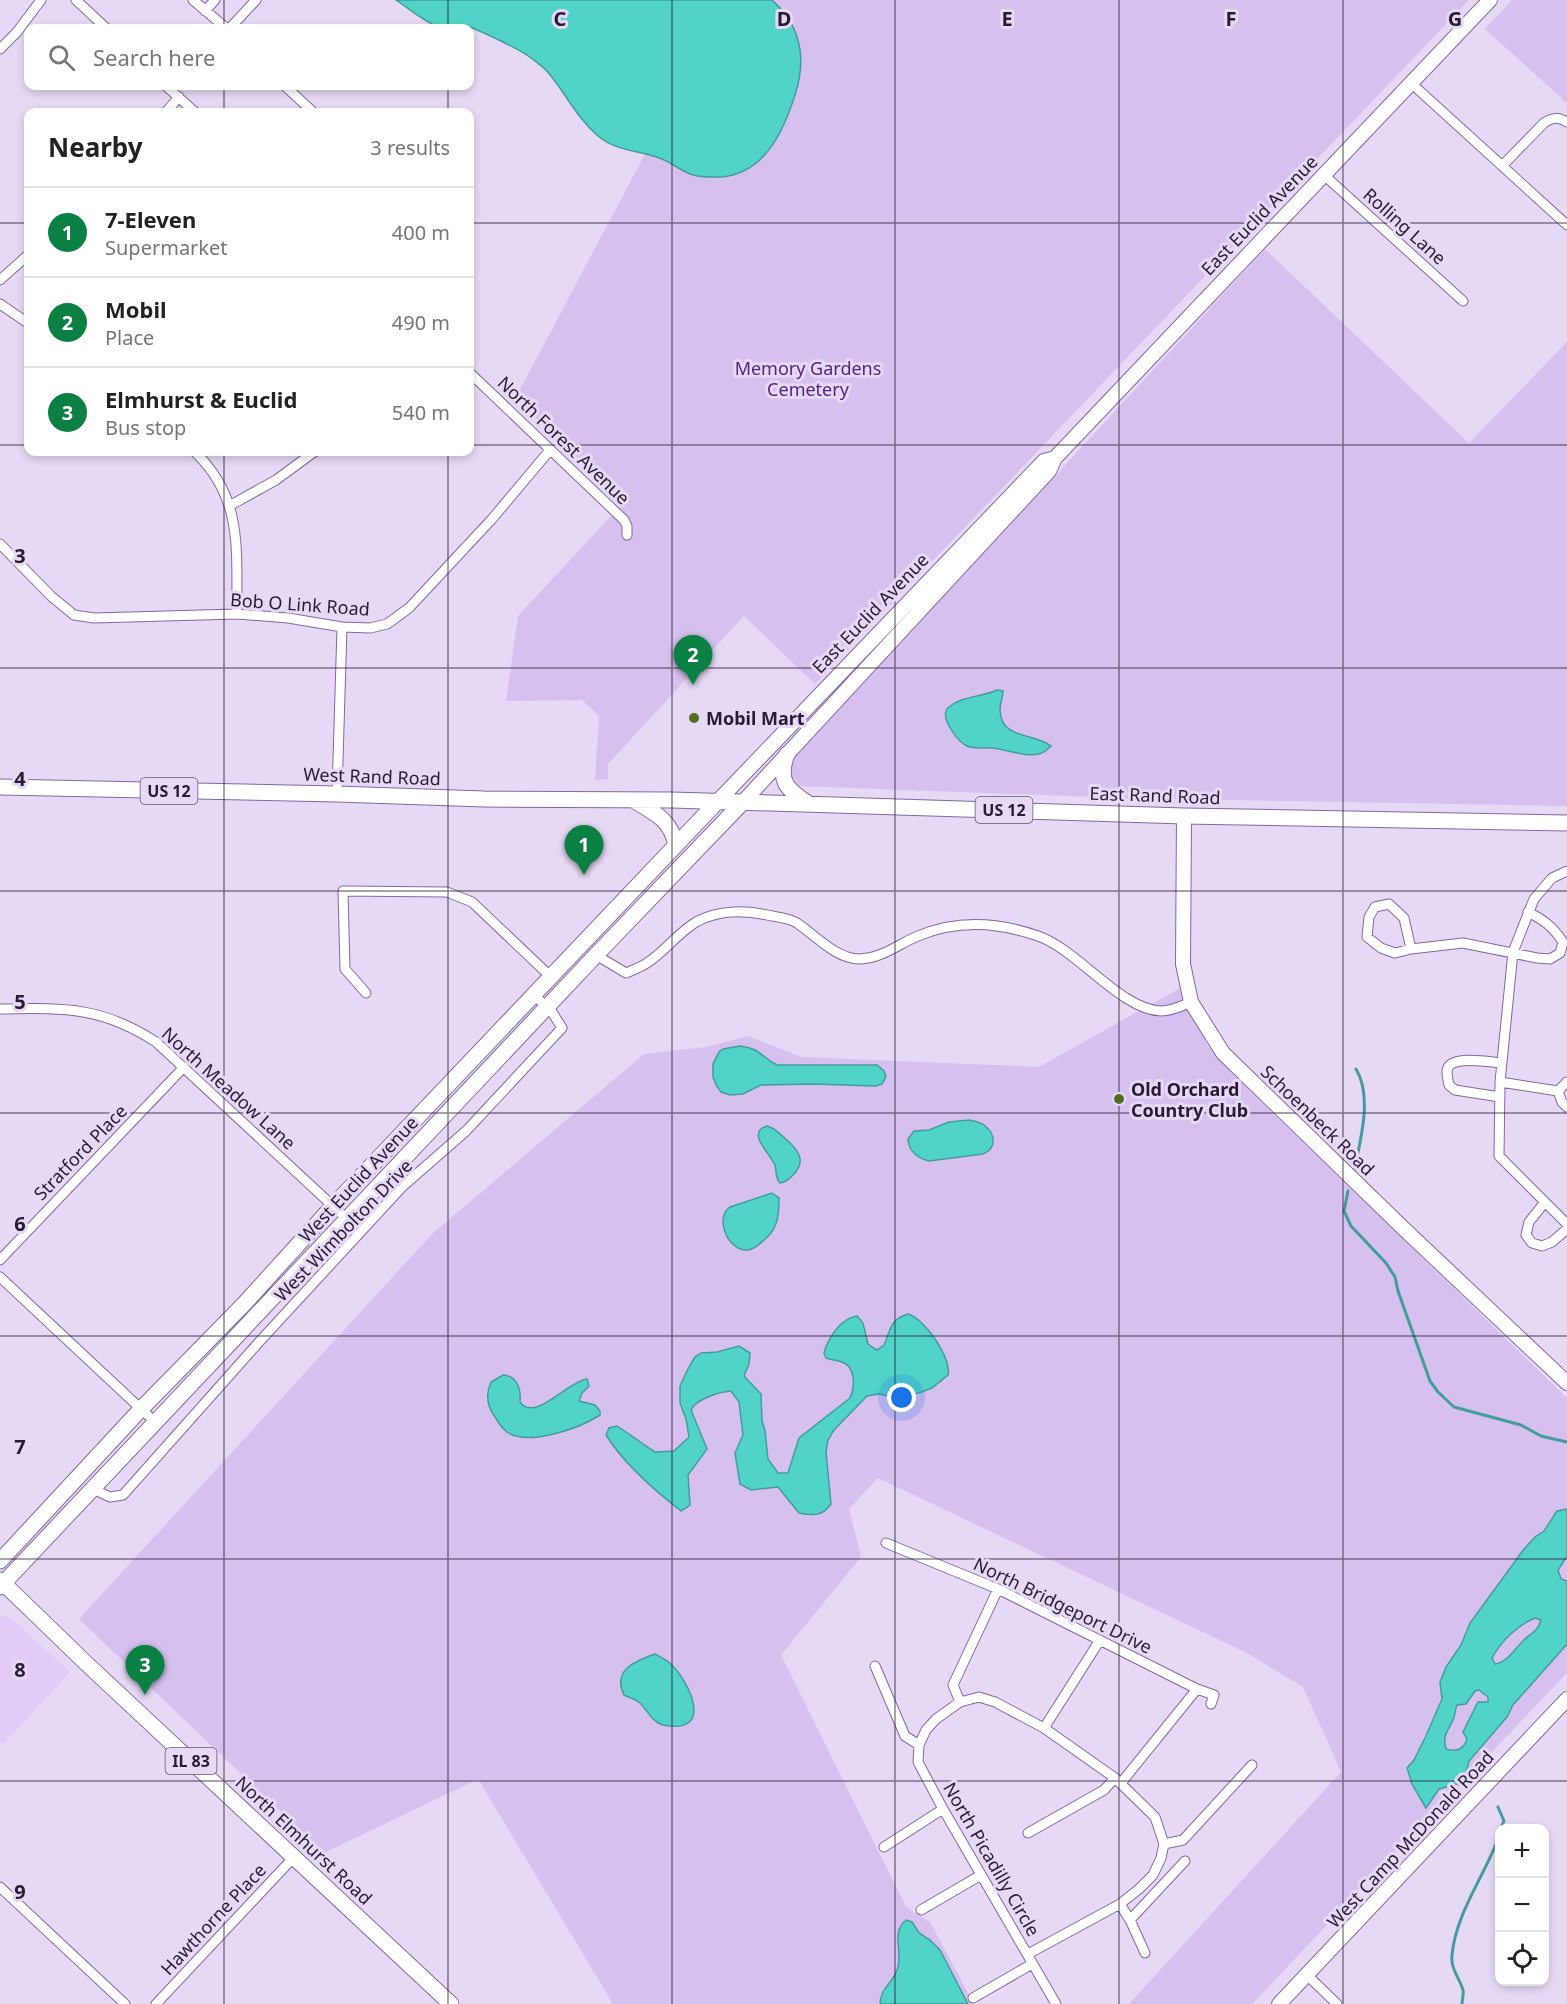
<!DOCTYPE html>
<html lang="en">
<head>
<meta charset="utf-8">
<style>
  :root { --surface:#fff; --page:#f6f6f6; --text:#222; --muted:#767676; --line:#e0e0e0; --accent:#0b8043 }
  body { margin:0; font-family:"Noto Sans",sans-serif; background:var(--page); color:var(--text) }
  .controls { position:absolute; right:18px; bottom:18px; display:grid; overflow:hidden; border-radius:12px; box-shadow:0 3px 9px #0003 }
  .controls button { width:54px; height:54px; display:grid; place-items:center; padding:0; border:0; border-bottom:2px solid var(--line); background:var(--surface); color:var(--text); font:30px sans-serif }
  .you { position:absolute; left:902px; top:1398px; width:21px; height:21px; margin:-15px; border:4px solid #fff; border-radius:50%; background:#1a73e8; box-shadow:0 0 0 9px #1a73e833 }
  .badge { display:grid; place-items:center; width:39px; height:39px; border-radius:50%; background:var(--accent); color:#fff; font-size:20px; font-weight:700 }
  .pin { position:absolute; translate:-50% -50px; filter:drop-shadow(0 2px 3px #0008) }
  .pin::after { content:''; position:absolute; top:32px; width:21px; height:18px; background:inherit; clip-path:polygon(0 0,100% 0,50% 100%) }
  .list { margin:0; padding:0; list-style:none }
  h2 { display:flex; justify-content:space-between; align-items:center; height:78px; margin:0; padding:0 24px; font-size:26px }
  h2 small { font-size:20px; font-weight:400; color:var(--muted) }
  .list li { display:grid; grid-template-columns:39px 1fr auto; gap:18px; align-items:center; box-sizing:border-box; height:90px; padding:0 24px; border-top:2px solid var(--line) }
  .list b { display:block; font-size:22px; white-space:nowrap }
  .list p { margin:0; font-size:20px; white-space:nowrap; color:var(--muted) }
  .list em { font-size:20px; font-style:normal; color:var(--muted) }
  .icon { flex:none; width:33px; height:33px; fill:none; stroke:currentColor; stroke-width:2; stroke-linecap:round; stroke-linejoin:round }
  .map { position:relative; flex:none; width:1567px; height:2004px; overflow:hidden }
  .search { position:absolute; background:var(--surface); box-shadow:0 3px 9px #0003; left:24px; top:24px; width:450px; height:66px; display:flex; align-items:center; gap:15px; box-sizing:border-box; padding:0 21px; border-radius:12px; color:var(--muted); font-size:22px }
  .panel { position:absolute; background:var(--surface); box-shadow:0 3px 9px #0003; left:24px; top:108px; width:450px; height:348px; border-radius:12px }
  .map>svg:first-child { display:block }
  .built { fill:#e1cbf9 }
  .green { fill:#d6c0ef }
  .water { fill:#52d3c7; stroke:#459c9b; stroke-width:1.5; fill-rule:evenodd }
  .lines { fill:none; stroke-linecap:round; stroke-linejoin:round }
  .stream { stroke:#459c9b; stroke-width:3 }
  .minor-casing { stroke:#8666a5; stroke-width:11 }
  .secondary-casing { stroke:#8666a5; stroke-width:16 }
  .primary-casing { stroke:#8666a5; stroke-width:17 }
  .minor { stroke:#fff; stroke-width:9 }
  .secondary { stroke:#fff; stroke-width:14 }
  .primary { stroke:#fff; stroke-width:15 }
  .grid { fill:none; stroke:#281c35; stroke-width:1.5; stroke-opacity:0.55 }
  .poi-dot { fill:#536d20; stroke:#e6d9f5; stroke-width:2 }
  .labels { text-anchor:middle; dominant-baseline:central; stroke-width:6; stroke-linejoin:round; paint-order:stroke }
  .shield { fill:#e6d9f5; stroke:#61556f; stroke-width:1.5 }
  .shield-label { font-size:16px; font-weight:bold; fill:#281c35 }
  .street-label { font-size:18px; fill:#281c35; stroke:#e6d9f5 }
  .park-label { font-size:18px; fill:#56247c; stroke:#e6d9f5 }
  .poi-label { font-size:18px; font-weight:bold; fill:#281c35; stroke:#e6d9f5; text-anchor:start }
  .grid-label { font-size:20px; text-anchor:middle; font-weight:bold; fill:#281c35; stroke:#e6d9f5; stroke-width:6; stroke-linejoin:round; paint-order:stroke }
</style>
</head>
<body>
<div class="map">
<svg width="1567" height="2004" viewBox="0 0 1567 2004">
  <rect width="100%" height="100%" fill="#e6d9f5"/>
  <path class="built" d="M0 1616H7L13 1620 70 1672 3 1744 0 1741Z"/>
  <path class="green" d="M772 0H1469L815 684 744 616 608 764V779L595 780 599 716 582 700 506 701 518 616 624 502 515 399 645 154 661 158 690 174 784 11Z
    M1512 0H1567V103L1485 29Z
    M1265 249 1469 443 1567 342V806L1120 798 799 786 791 775 790 763Z
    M1182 987 1207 1045 1254 1095 1567 1398V1673L1252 2004H1129L1341 1772 1303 1687 1247 1653 878 1478 849 1509 861 1557 781 1655 906 1907 930 1922 974 2004H613L478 1779 324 1853 79 1619 432 1234 644 1054 706 1047 748 1036 802 1057 1039 1067Z"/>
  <path class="water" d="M396 0H772C801 26 807 58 795 95 783 132 765 173 721 177 712 177 699 178 690 174 680 170 672 163 662 159 640 150 617 152 598 136 578 119 567 96 551 76 545 67 535 61 527 55 514 47 480 30 466 26 455 23 444 29 434 25 421 19 408 8 396 0Z
    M997 690 1003 691C1003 697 1000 703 1000 710 1001 740 1033 732 1051 746 1047 750 1044 753 1039 754 1024 757 1008 750 993 748 984 747 973 750 965 745 956 739 938 715 949 707 962 696 982 697 997 690Z
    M740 1046C760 1048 761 1057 777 1065H877L884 1071 886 1077 882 1084 876 1086 813 1084 761 1085 743 1094 730 1095 721 1092 716 1085 713 1077V1064L719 1052 723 1049Z
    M969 1120C974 1121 980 1122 984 1125 996 1134 997 1148 983 1154L929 1161C917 1158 909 1152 908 1139L914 1131 929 1130 949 1122Z
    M767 1126C775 1128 780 1134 787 1140 799 1151 807 1162 792 1176 788 1180 786 1182 780 1183 775 1178 777 1172 775 1165 771 1154 745 1133 767 1126Z
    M772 1193 779 1198C779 1216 778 1229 763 1241 758 1245 753 1250 747 1250 728 1251 714 1218 730 1207Z
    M908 1314C924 1318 952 1358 948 1375L932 1388 919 1393 892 1397 879 1394 867 1396 834 1430 828 1440 826 1452 831 1504C823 1516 813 1516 799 1513L778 1487 751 1490 740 1484 735 1453 743 1435 739 1402 731 1391C719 1392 696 1399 691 1410L707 1449 688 1475 690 1505 681 1511C654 1490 624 1464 606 1435L609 1428 617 1426 655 1452 674 1451 689 1437 686 1419 680 1403V1386L689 1367 695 1357 701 1353 717 1352 739 1346 750 1353 749 1364 744 1376 761 1394 762 1421 765 1430 768 1459 778 1473H788L799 1438 850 1398C855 1387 856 1367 842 1362 837 1360 831 1360 826 1358L824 1353C828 1338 841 1318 857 1316L863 1323 868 1344 877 1350 884 1345C891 1330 889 1320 908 1314Z
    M503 1375C518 1376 521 1390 520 1402 535 1423 568 1381 587 1379L589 1386 582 1393 579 1401 595 1405 600 1411V1415C580 1428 528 1447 507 1432 502 1428 498 1422 495 1417 487 1406 485 1395 491 1382Z
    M1567 1509V1556L1558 1570 1561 1579 1567 1581V1644L1513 1705 1507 1717 1469 1761 1465 1779 1460 1783 1439 1789 1426 1808 1412 1784 1407 1768 1414 1760 1425 1738 1442 1699 1440 1682 1446 1667 1461 1645 1470 1623 1524 1549 1535 1537 1544 1531 1557 1511ZM1535 1618 1541 1620C1537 1634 1529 1633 1522 1642 1514 1650 1507 1662 1495 1664L1492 1658C1501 1641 1518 1625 1535 1618ZM1479 1690 1488 1697V1702H1478L1463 1732 1467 1739C1464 1750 1455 1752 1446 1749 1442 1734 1448 1732 1453 1720 1455 1716 1455 1710 1457 1705L1466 1704 1475 1691Z
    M655 1654C660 1657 667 1660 671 1664 691 1684 714 1735 663 1725 652 1722 648 1711 640 1703 636 1699 629 1698 624 1695 612 1670 635 1661 655 1654Z
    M906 1920 912 1922 919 1933 930 1940 940 1950 968 2004H880C881 1987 892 1984 897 1970 904 1953 890 1933 906 1920Z"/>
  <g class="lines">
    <path class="stream" d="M1354 1172C1360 1141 1373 1097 1356 1069
      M1348 1191 1344 1211 1351 1226 1386 1263 1395 1277 1398 1291 1430 1381 1438 1392 1454 1407 1521 1425 1541 1436 1567 1442
      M1498 1807 1504 1821 1501 1828
      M1462 2004C1462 2000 1464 1994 1463 1990 1460 1979 1450 1968 1452 1955 1456 1912 1486 1874 1500 1834"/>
    <g class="minor-casing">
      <path id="minor" d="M76 0 106 28
        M193 0 226 28
        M205 11 215 0
        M230 28 256 0
        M0 49 17 32 41 0
        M1411 83 1567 225
        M166 86 195 112
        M285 86 313 112
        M166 112 179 97
        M1502 166 1544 123C1553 117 1558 117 1567 122
        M1324 175 1463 301
        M0 280 28 255
        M0 304 28 323
        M470 373 624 520 627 526V535
        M195 452C244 499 236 551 237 614
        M231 505 276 480 314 452
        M0 544 52 597 74 615 94 618 237 614 288 618 342 627 370 628 387 624 409 608 492 519 550 450
        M337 794 342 627
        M1567 871 1552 878 1534 899 1513 952 1500 1082 1499 1156 1567 1224
        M1411 949 1404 918 1389 904 1375 907 1369 917 1367 937 1381 948 1395 953 1411 949 1463 943 1537 958 1550 959 1560 953 1563 942C1553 927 1544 920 1528 912
        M596 955 626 973C633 970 641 967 647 963 664 952 678 933 696 922 717 910 744 910 767 915 776 917 789 918 797 923 816 936 836 959 860 959 883 958 898 944 918 936 958 919 998 922 1038 936 1077 949 1121 1010 1161 1011 1172 1011 1182 1006 1191 1002
        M366 993 345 969 343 891 447 892 472 902 551 977
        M0 1009C63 1008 101 1006 156 1042L348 1220
        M1500 1082 1558 1091
        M1558 1091 1562 1102 1567 1107
        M1558 1091 1567 1082
        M1500 1097 1455 1090 1449 1085C1448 1079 1445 1071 1449 1066 1457 1056 1490 1062 1502 1063
        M1545 1202 1529 1222 1526 1235 1532 1243 1542 1246 1552 1242 1567 1229
        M0 1260 184 1067
        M0 1277 156 1423
        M93 1489 110 1497 123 1495 260 1341 403 1186 466 1131 562 1028 552 1012 534 995
        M886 1543 998 1589 1197 1689 1214 1695 1211 1704
        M875 1666 905 1736 919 1745
        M960 1702 953 1685 998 1589
        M1044 1728 1100 1640
        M1121 1783 1197 1689
        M1028 1833 1104 1790 1115 1778
        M1164 1844 1183 1840 1252 1765
        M884 1847 943 1809
        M0 1887 125 2004
        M1120 1904 1130 1920 1145 1953
        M921 1910 981 1875
        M1130 1920 1185 1861
        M1028 1954 1120 1904 1139 1889 1153 1875 1161 1858 1164 1844 1155 1817 1115 1778 1044 1728 995 1702 979 1697 960 1702 936 1719 926 1730 919 1745 918 1762 943 1809 1056 2004
        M1307 1975 1337 2004
        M973 1998 1032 1964
        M156 2004 294 1857"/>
    </g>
    <g class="secondary-casing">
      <path id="secondary" d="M717 802 1044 461 1055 458
        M742 803 1049 471 1055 458 1490 0
        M1184 816 1183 964 1191 1002 1223 1053 1403 1228 1567 1383
        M1279 2004 1567 1699"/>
    </g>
    <g class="primary-casing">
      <path id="primary" d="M787 754C777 781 787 790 809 804
        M0 787 337 794 484 799 672 800 1184 816 1567 823
        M635 801C656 814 670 819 676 845
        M0 1561 141 1409 245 1303 333 1206 717 802
        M0 1580 88 1665 451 2004
        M0 1587 596 955 742 803"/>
    </g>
    <use href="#minor" class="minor"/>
    <use href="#secondary" class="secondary"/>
    <use href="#primary" class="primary"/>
  </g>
  <path class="grid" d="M224 0V28M448 0V28M672 0V2004M895 0V2004M1119 0V2004M1343 0V2004M224 86V112M448 86V112M0 223H28M470 223H1567M0 445H28M470 445H1567M224 452V2004M448 452V2004M0 668H1567M0 891H1567M0 1113H1567M0 1336H1567M0 1559H1567M0 1781H1567"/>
  <g class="poi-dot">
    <circle cx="694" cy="718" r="6"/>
    <circle cx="1119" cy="1099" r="6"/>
  </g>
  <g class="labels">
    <g class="shield">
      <rect x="140.5" y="778" width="57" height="26" rx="4.5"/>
      <rect x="975.5" y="797" width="57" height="26" rx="4.5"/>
      <rect x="165.5" y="1748" width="51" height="26" rx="4.5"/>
    </g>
    <g class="shield-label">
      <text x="169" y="791">US 12</text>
      <text x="1004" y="810">US 12</text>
      <text x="191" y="1761">IL 83</text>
    </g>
    <g class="street-label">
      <text transform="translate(1259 215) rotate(-46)">East Euclid Avenue</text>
      <text transform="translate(1405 226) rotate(42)">Rolling Lane</text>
      <text transform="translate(564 440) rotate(44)">North Forest Avenue</text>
      <text transform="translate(300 604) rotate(4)">Bob O Link Road</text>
      <text transform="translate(870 613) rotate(-46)">East Euclid Avenue</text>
      <text transform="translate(372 776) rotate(2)">West Rand Road</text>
      <text transform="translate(1155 795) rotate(2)">East Rand Road</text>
      <text transform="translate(229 1088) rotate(42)">North Meadow Lane</text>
      <text transform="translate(1318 1120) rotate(44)">Schoenbeck Road</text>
      <text transform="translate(80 1152) rotate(-46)">Stratford Place</text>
      <text transform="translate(358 1179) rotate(-47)">West Euclid Avenue</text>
      <text transform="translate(343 1230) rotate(-46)">West Wimbolton Drive</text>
      <text transform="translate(1063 1605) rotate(26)">North Bridgeport Drive</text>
      <text transform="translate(1410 1839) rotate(-47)">West Camp McDonald Road</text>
      <text transform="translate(304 1840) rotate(43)">North Elmhurst Road</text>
      <text transform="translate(992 1859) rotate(60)">North Picadilly Circle</text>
      <text transform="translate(213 1919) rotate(-47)">Hawthorne Place</text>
    </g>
    <g class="park-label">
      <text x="808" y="368">Memory Gardens<tspan x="808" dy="21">Cemetery</tspan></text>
    </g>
    <g class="poi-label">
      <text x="706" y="718">Mobil Mart</text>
      <text x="1131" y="1089">Old Orchard<tspan x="1131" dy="21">Country Club</tspan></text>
    </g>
  </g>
  <g class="grid-label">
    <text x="560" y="26">C</text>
    <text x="784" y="26">D</text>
    <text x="1007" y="26">E</text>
    <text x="1231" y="26">F</text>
    <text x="1455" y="26">G</text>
    <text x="20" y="563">3</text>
    <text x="20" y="786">4</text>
    <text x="20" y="1009">5</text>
    <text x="20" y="1231">6</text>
    <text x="20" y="1454">7</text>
    <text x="20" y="1677">8</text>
    <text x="20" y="1899">9</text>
  </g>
</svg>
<div class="controls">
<button>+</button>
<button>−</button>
<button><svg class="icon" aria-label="locate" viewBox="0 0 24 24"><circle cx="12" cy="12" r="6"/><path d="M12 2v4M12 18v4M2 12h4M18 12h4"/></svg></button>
</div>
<div class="you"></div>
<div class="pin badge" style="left:584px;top:875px">1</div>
<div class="pin badge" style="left:693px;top:685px">2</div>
<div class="pin badge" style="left:145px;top:1695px">3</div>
<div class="search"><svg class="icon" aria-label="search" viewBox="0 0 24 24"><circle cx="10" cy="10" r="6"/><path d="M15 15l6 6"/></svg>Search here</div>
<section class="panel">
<h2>Nearby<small>3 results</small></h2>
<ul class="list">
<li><span class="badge">1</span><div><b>7-Eleven</b><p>Supermarket</p></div><em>400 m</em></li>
<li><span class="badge">2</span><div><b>Mobil</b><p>Place</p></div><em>490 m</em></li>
<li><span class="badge">3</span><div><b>Elmhurst &amp; Euclid</b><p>Bus stop</p></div><em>540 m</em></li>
</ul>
</section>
</div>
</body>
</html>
